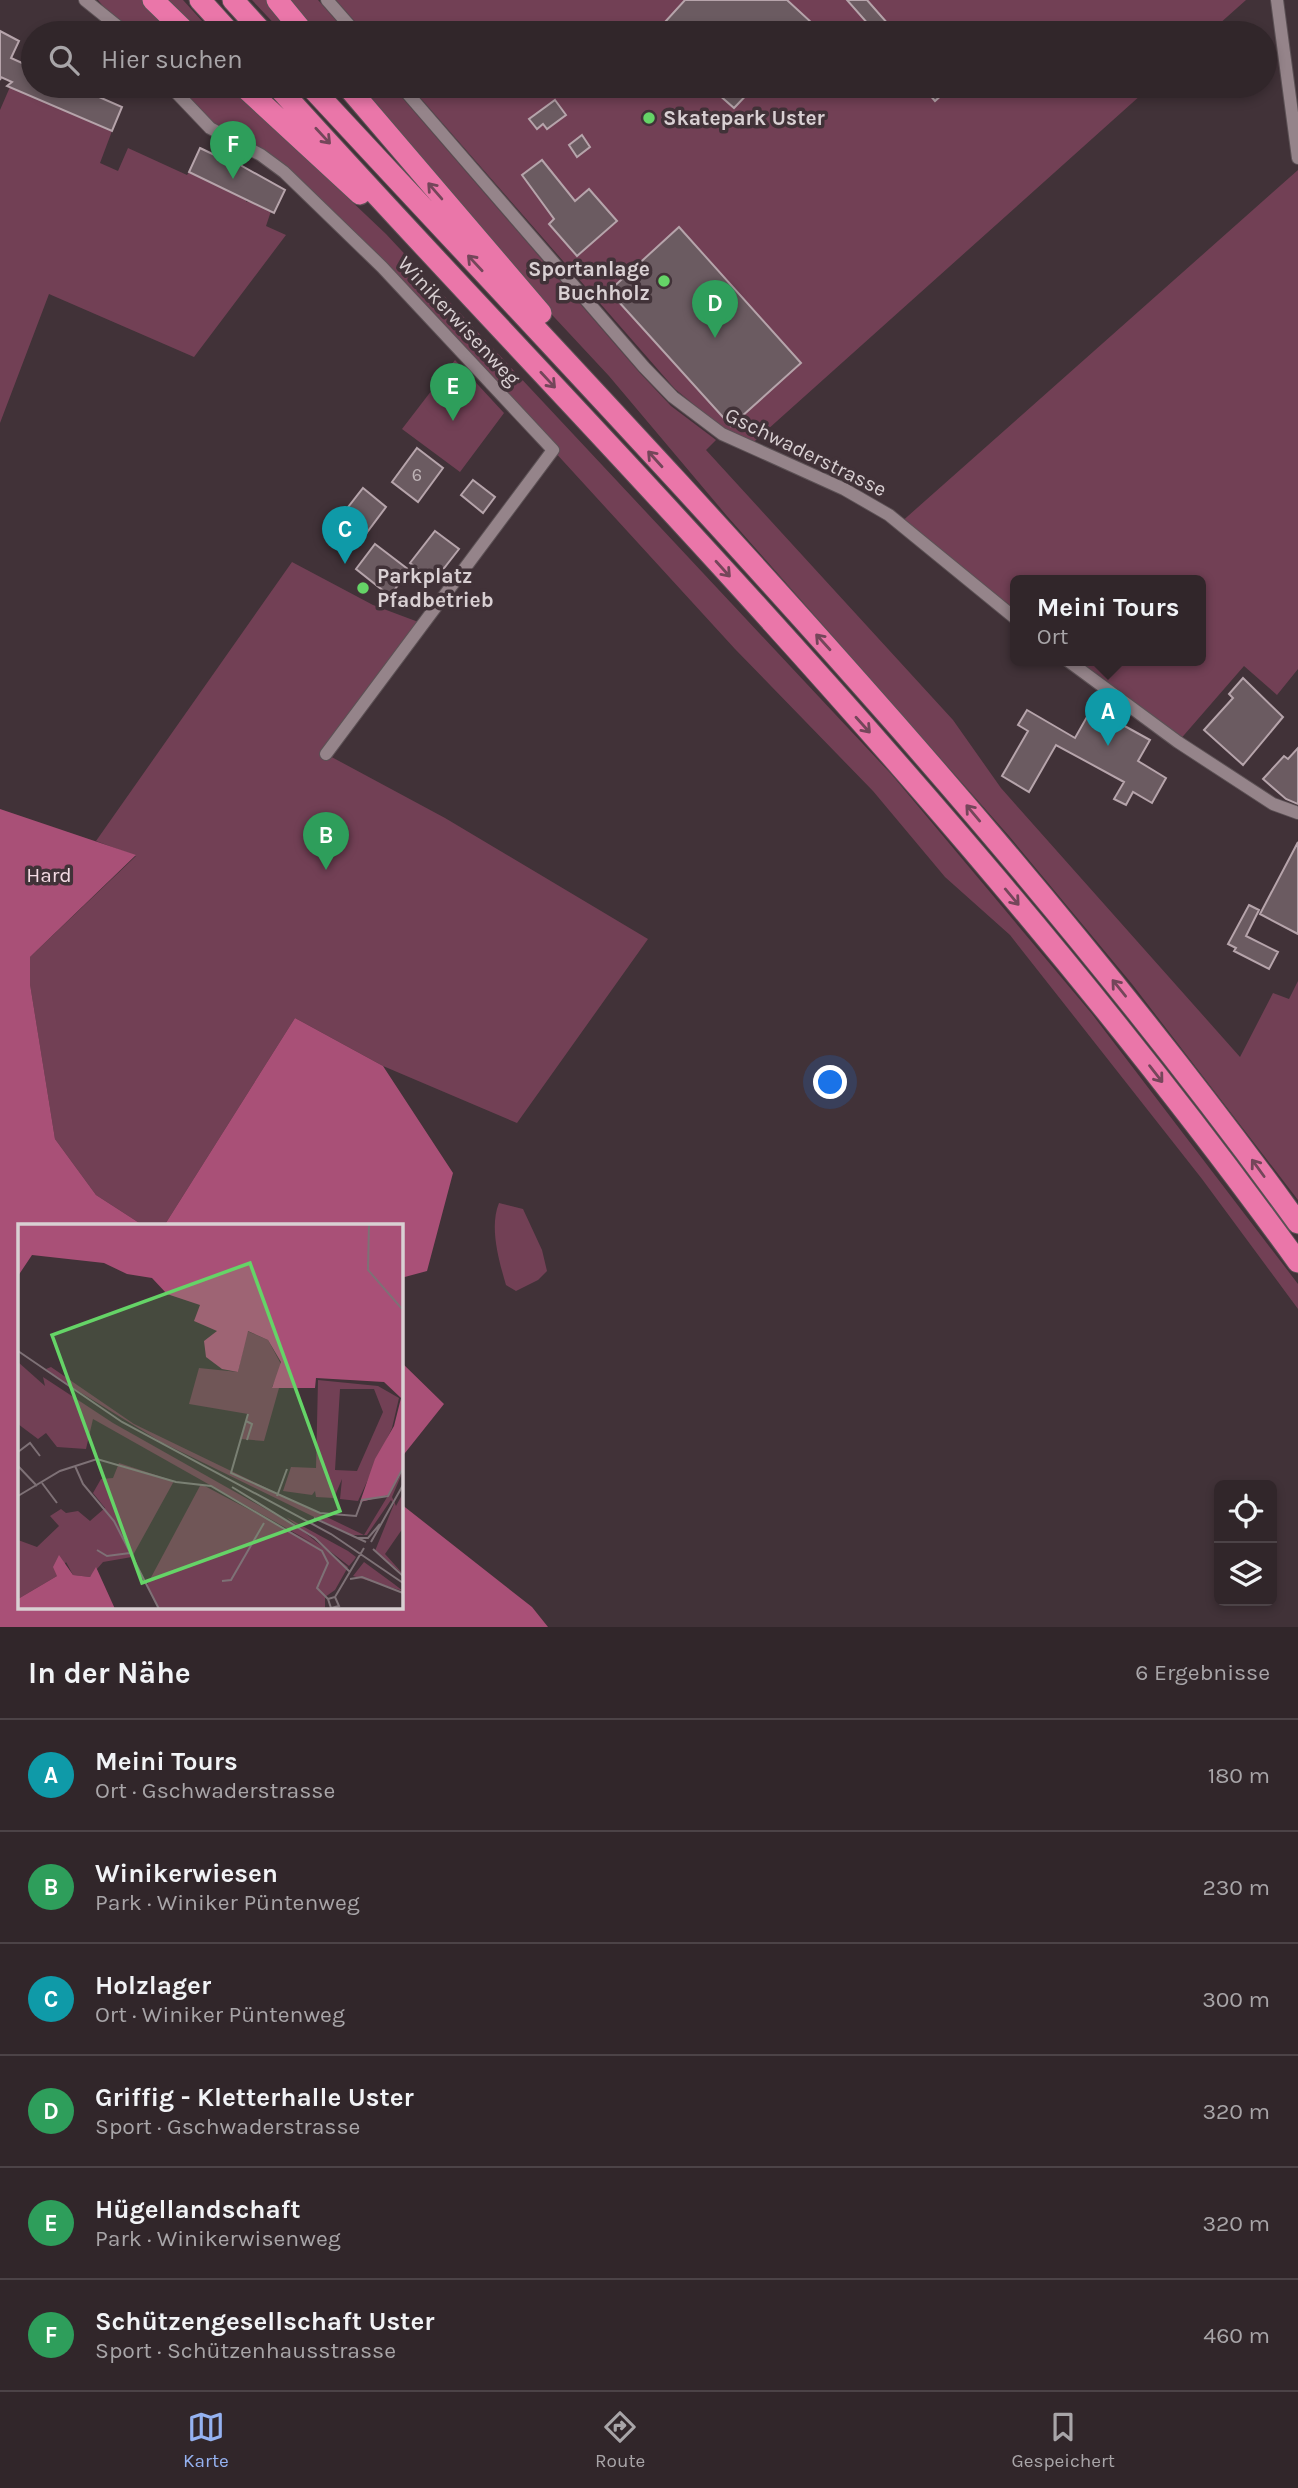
<!DOCTYPE html>
<html lang="de">
<head>
<meta charset="utf-8">
<style>
  :root { --surface:#31262a; --page:#3d3236; --text:#f1f3f6; --muted:#a8a5a8; --line:#4c4347; --accent:#95b2f1 }
  body { margin:0; font-family:Karla,sans-serif; background:var(--page); color:var(--text) }
  .controls { position:absolute; right:21px; bottom:21px; display:grid; overflow:hidden; border-radius:10px; box-shadow:0 4px 10px #0003 }
  .controls button { width:63px; height:63px; display:grid; place-items:center; padding:0; border:0; border-bottom:2px solid var(--line); background:var(--surface); color:var(--text); font:35px sans-serif }
  .you { position:absolute; left:831px; top:1083px; width:24px; height:24px; margin:-18px; border:5px solid #fff; border-radius:50%; background:#1a73e8; box-shadow:0 0 0 10px #1a73e833 }
  .badge { display:grid; place-items:center; width:46px; height:46px; border-radius:50%; background:var(--accent); color:#fff; font-size:23px; font-weight:700 }
  .pin { position:absolute; translate:-50% -58px; filter:drop-shadow(0 2px 4px #0008) }
  .pin::after { content:''; position:absolute; top:37px; width:24px; height:21px; background:inherit; clip-path:polygon(0 0,100% 0,50% 100%) }
  .popup { position:absolute; left:1010px; top:575px; width:196px; height:91px; box-sizing:border-box; display:grid; place-content:center; border-radius:10px; background:var(--surface); filter:drop-shadow(0 2px 5px #0005); font-size:23px; white-space:nowrap; color:var(--muted) }
  .popup b { font-size:26px; color:var(--text) }
  .popup::after { content:''; position:absolute; left:50%; top:100%; margin-left:-14px; border:14px solid transparent; border-top-color:var(--surface) }
  .list { margin:0; padding:0; list-style:none }
  h2 { display:flex; justify-content:space-between; align-items:center; height:91px; margin:0; padding:0 28px; font-size:30px }
  h2 small { font-size:23px; font-weight:400; color:var(--muted) }
  .list li { display:grid; grid-template-columns:46px 1fr auto; gap:21px; align-items:center; box-sizing:border-box; height:112px; padding:0 28px; border-top:2px solid var(--line) }
  .list b { display:block; font-size:26px; white-space:nowrap }
  .list p { margin:0; font-size:23px; white-space:nowrap; color:var(--muted) }
  .list em { font-size:23px; font-style:normal; color:var(--muted) }
  .icon { flex:none; width:38px; height:38px; fill:none; stroke:currentColor; stroke-width:2; stroke-linecap:round; stroke-linejoin:round }
  .map { position:relative; flex:none; width:1298px; height:1627px; overflow:hidden }
  .search { position:absolute; background:var(--surface); box-shadow:0 4px 10px #0003; left:21px; right:21px; top:21px; height:77px; display:flex; align-items:center; gap:18px; box-sizing:border-box; padding:0 24px; border-radius:38px; color:var(--muted); font-size:26px }
  .sheet { height:763px; background:var(--surface) }
  nav { display:flex; justify-content:space-around; align-items:center; box-sizing:border-box; height:98px; border-top:2px solid var(--line); background:var(--surface); font-size:19px; color:var(--muted) }
  nav a { display:grid; justify-items:center; gap:4px }
  nav .on { color:var(--accent) }
  .map>svg:first-child { display:block }
  .green { fill:#724055 }
  .forest { fill:#a95077 }
  .building { fill:#6b5b61; stroke:#b6a4ab; stroke-width:2 }
  .lines { fill:none; stroke-linecap:round; stroke-linejoin:round }
  .minor-casing { stroke:#5c5155; stroke-width:14 }
  .highway-casing { stroke:#5c5155; stroke-width:23 }
  .minor { stroke:#95848a; stroke-width:12 }
  .highway { stroke:#ea76a9; stroke-width:21 }
  .oneway { stroke:#74465a }
  .poi-dot { fill:#65d467; stroke:#413238; stroke-width:2.5 }
  .labels { text-anchor:middle; dominant-baseline:central; stroke-width:7; stroke-linejoin:round; paint-order:stroke }
  .number-label { font-size:18px; fill:#beb3b6 }
  .poi-label { font-size:21px; font-weight:bold; fill:#d9d0d3; stroke:#413238; text-anchor:start }
  .street-label { font-size:21px; fill:#d9d0d3; stroke:#413238 }
  .park-label { font-size:21px; fill:#f4dbe4; stroke:#413238 }
  .inset-road { fill:none; stroke:#7e7176; stroke-width:2 }
  .view { fill:#65d467; fill-opacity:0.15; stroke:#65d467; stroke-width:3.5 }
  .inset-edge { fill:none; stroke:#d9d0d3; stroke-width:3.5 }
</style>
</head>
<body>
<div class="map">
<svg width="1298" height="1627" viewBox="0 0 1298 1627">
  <rect width="100%" height="100%" fill="#413238"/>
  <path class="green" d="M98 0H142L176 33H126Z
    M166 0H183L213 33H200Z
    M252 0H266L293 33H283Z
    M286 0H318L347 33H314Z
    M336 0H1246L1209 33H365Z
    M170 86H230L386 234 892 775 1092 1014 1298 1284V1309L1202 1179 1010 935 945 877 873 791 735 649 553 450 284 172 210 128Z
    M357 86H392L639 372 671 406 716 440 706 450 953 720 1001 788 1240 1057 1273 993 1289 999 1298 981V1200L1132 984 1009 836 727 516 609 376 514 274Z
    M410 86H1151L747 448 675 389Z
    M10 87 112 131 100 163 118 171 128 148 187 175 189 172 247 199 246 202 250 201 271 211 266 226 286 235 194 357 49 294 0 423V110Z
    M1298 170V669L1277 695 1244 666 1178 742 1067 660H1201V580H1015V618L899 524Z
    M455 360 504 413 460 472 402 429Z
    M292 562 373 605 421 623 326 754 445 818 648 939 517 1123 383 1066 295 1018 164 1226H144L96 1195 55 1139 30 984V957L136 856 96 841Z
    M499 1203 523 1209 542 1250 547 1271 538 1280 516 1291 506 1285C499 1261 489 1227 499 1203Z"/>
  <path class="forest" d="M0 809 136 855 30 957V984L55 1139 96 1195 144 1226H19V1608H401V1504L532 1607 548 1627H0Z
    M295 1018 383 1066 453 1173 427 1271 401 1278V1226H164Z
    M401 1362 444 1404 401 1458Z"/>
  <path class="building" d="M685 0H787L812 23 803 33H655Z
    M847 0H867L896 33H876Z
    M0 31 19 41 11 58 33 68V86H74L122 107 112 131 7 86 12 82 1 77 0 80Z
    M709 86H755L734 108Z
    M922 86H952L935 101Z
    M555 100 566 115 547 129 543 124 537 129 529 119Z
    M582 135 590 147 577 157 569 145Z
    M200 148 223 159 224 156 285 190 274 213 189 172Z
    M542 160 575 201 589 189 617 221 577 256 549 224 554 219 522 175Z
    M679 227 801 363 731 426 609 291Z
    M417 448 443 468 418 502 392 482Z
    M473 480 495 497 483 513 461 495Z
    M363 488 386 507 362 539 338 520Z
    M435 531 459 549 434 581 410 563Z
    M375 544 409 570 390 596 356 569Z
    M1243 678 1283 717 1243 765 1204 730 1233 698 1229 694Z
    M1092 708 1150 740 1138 761 1166 778 1152 803 1133 792 1126 805 1114 799 1124 782 1056 745 1029 792 1002 776 1028 731 1018 725 1027 710 1075 738Z
    M1298 748V804L1286 799 1263 779 1284 756 1288 759Z
    M1298 842V934L1260 914Z
    M1249 905 1259 910 1246 936 1278 952 1269 969 1234 951 1236 948 1228 944Z"/>
  <g class="lines">
    <g class="minor-casing">
      <path id="minor" d="M85 0 126 33
        M327 0 356 33
        M1277 0 1298 158
        M170 86 210 128 261 155 284 172 382 267 553 450 326 754
        M401 86 644 367 673 397 722 434 844 489 889 515 1015 618
        M1067 660 1178 742 1273 804 1298 813"/>
    </g>
    <g class="highway-casing">
      <path id="highway" d="M153 0 187 33
        M200 0 230 33
        M233 0 263 33
        M277 0 304 33
        M243 86 360 194
        M277 86C408 232 544 373 676 517 895 755 1108 999 1298 1262
        M310 86C651 454 1003 816 1298 1223
        M347 86 541 313"/>
    </g>
    <use href="#minor" class="minor"/>
    <use href="#highway" class="highway"/>
  </g>
  <defs><path id="oneway-shaft" d="M-6 0H5M1.5-3L5.5 0L1.5 3" fill="none" stroke-width="1.6" stroke-linecap="round" stroke-linejoin="round" transform="scale(1.75)"/></defs>
  <g class="oneway">
    <use href="#oneway-shaft" transform="translate(323 136) rotate(47)"/>
    <use href="#oneway-shaft" transform="translate(435 191) rotate(-131)"/>
    <use href="#oneway-shaft" transform="translate(475 263) rotate(-133)"/>
    <use href="#oneway-shaft" transform="translate(548 380) rotate(47)"/>
    <use href="#oneway-shaft" transform="translate(655 459) rotate(-132)"/>
    <use href="#oneway-shaft" transform="translate(723 569) rotate(48)"/>
    <use href="#oneway-shaft" transform="translate(823 642) rotate(-132)"/>
    <use href="#oneway-shaft" transform="translate(863 725) rotate(48)"/>
    <use href="#oneway-shaft" transform="translate(973 813) rotate(-130)"/>
    <use href="#oneway-shaft" transform="translate(1012 897) rotate(50)"/>
    <use href="#oneway-shaft" transform="translate(1119 988) rotate(-129)"/>
    <use href="#oneway-shaft" transform="translate(1156 1074) rotate(52)"/>
    <use href="#oneway-shaft" transform="translate(1258 1168) rotate(-126)"/>
  </g>
  <g class="poi-dot">
    <circle cx="649" cy="118" r="7"/>
    <circle cx="664" cy="281" r="7"/>
    <circle cx="363" cy="588" r="7"/>
  </g>
  <g class="labels">
    <g class="number-label">
      <text x="417" y="475">6</text>
    </g>
    <g class="poi-label">
      <text x="663" y="118">Skatepark Uster</text>
      <text x="650" y="269" text-anchor="end">Sportanlage<tspan x="650" dy="24">Buchholz</tspan></text>
      <text x="377" y="576">Parkplatz<tspan x="377" dy="24">Pfadbetrieb</tspan></text>
    </g>
    <g class="street-label">
      <text transform="translate(459 321) rotate(47)">Winikerwisenweg</text>
      <text transform="translate(806 452) rotate(26)">Gschwaderstrasse</text>
    </g>
    <g class="park-label">
      <text x="49" y="875">Hard</text>
    </g>
  </g>
  <g transform="translate(18 1224)">
    <rect width="385" height="385" fill="#413238"/>
    <path d="M229 107 250 116 264 142 254 163 261 164 246 217 223 215 230 190 171 180 181 144 220 148ZM0 138 27 162 25 153 95 199 281 304 330 343 317 366 307 373V385H141L129 361 183 260 300 322 75 195 68 225 39 223 28 209 20 215 0 200ZM33 143 116 200 346 311 385 247 374 273 378 282 385 269V304L367 330 385 350 357 327 376 280 373 276 349 311H333L143 218 39 154 28 145ZM300 156 360 162 381 174 374 204 340 277 322 275 324 255 316 274 298 273 297 267 294 271 265 267 273 243 298 244ZM322 165H356L365 188 339 247 317 246ZM101 239 156 257 114 333 85 338 72 353 55 351 48 338 39 352 0 375V316L19 323 41 302 32 292 43 285 48 289 60 287 72 297 87 284 75 269 83 255 95 254ZM268 293 330 327 338 333 336 336 331 342ZM346 338 376 360 385 367 335 352Z" fill="#724055" fill-rule="evenodd"/>
    <path d="M0 0H385V244L371 271 342 278 357 235 376 202 383 174 366 158 298 154 297 164H254L263 138 250 116 230 107 220 148 204 145 188 133 186 117 199 107 176 97 182 81 149 70 134 54 109 50 86 39 14 31 0 52ZM41 331 55 351 72 353 78 343 97 385H0V375L39 352 35 343Z" fill="#a95077"/>
    <path class="inset-road" d="M351 0 350 46 385 86M0 127 104 198 313 310 385 359M230 190 213 249 302 289 338 292 344 276 370 272 385 244M228 197 234 200 229 216M0 228 12 219 22 232M0 242 19 262M57 242 65 260 96 297 141 385M24 259 39 279M214 263 297 314 332 348M0 272 42 247 79 235 158 258 193 262 304 327 310 339 299 364 310 375M259 272 269 245M296 294 348 318M340 314H350L362 300M353 318 385 261M355 325 385 352M79 326 89 332 112 329M332 355 344 353 385 369M204 357 213 356 246 299M317 373 321 382 313 384 310 375 317 373 346 324"/>
    <path class="view" d="M232 39 322 287 124 359 34 111Z"/>
    <rect width="385" height="385" class="inset-edge"/>
  </g>
</svg>
<div class="controls">
<button><svg class="icon" aria-label="locate" viewBox="0 0 24 24"><circle cx="12" cy="12" r="6"/><path d="M12 2v4M12 18v4M2 12h4M18 12h4"/></svg></button>
<button><svg class="icon" aria-label="layers" viewBox="0 0 24 24"><path d="M12 4l9 5-9 5-9-5zM3 14l9 5 9-5"/></svg></button>
</div>
<div class="you"></div>
<div class="pin badge" style="left:1108px;top:746px;background:#0f9aa8">A</div>
<div class="popup"><b>Meini Tours</b>Ort</div>
<div class="pin badge" style="left:326px;top:870px;background:#2e9e5b">B</div>
<div class="pin badge" style="left:345px;top:564px;background:#0f9aa8">C</div>
<div class="pin badge" style="left:715px;top:338px;background:#2e9e5b">D</div>
<div class="pin badge" style="left:453px;top:421px;background:#2e9e5b">E</div>
<div class="pin badge" style="left:233px;top:179px;background:#2e9e5b">F</div>
<div class="search"><svg class="icon" aria-label="search" viewBox="0 0 24 24"><circle cx="10" cy="10" r="6"/><path d="M15 15l6 6"/></svg>Hier suchen</div>
</div>
<section class="sheet">
<h2>In der Nähe<small>6 Ergebnisse</small></h2>
<ul class="list">
<li><span class="badge" style="background:#0f9aa8">A</span><div><b>Meini Tours</b><p>Ort · Gschwaderstrasse</p></div><em>180 m</em></li>
<li><span class="badge" style="background:#2e9e5b">B</span><div><b>Winikerwiesen</b><p>Park · Winiker Püntenweg</p></div><em>230 m</em></li>
<li><span class="badge" style="background:#0f9aa8">C</span><div><b>Holzlager</b><p>Ort · Winiker Püntenweg</p></div><em>300 m</em></li>
<li><span class="badge" style="background:#2e9e5b">D</span><div><b>Griffig - Kletterhalle Uster</b><p>Sport · Gschwaderstrasse</p></div><em>320 m</em></li>
<li><span class="badge" style="background:#2e9e5b">E</span><div><b>Hügellandschaft</b><p>Park · Winikerwisenweg</p></div><em>320 m</em></li>
<li><span class="badge" style="background:#2e9e5b">F</span><div><b>Schützengesellschaft Uster</b><p>Sport · Schützenhausstrasse</p></div><em>460 m</em></li>
</ul>
</section>
<nav>
<a class="on"><svg class="icon" aria-label="map" viewBox="0 0 24 24"><path d="M3 6l6-2 6 2 6-2v14l-6 2-6-2-6 2zM9 4v14M15 6v14"/></svg>Karte</a>
<a><svg class="icon" aria-label="directions" viewBox="0 0 24 24"><path d="M12 3l9 9-9 9-9-9zM9 14v-3h6M13 9l2 2-2 2"/></svg>Route</a>
<a><svg class="icon" aria-label="saved" viewBox="0 0 24 24"><path d="M7 4h10v16l-5-4-5 4z"/></svg>Gespeichert</a>
</nav>
</body>
</html>
